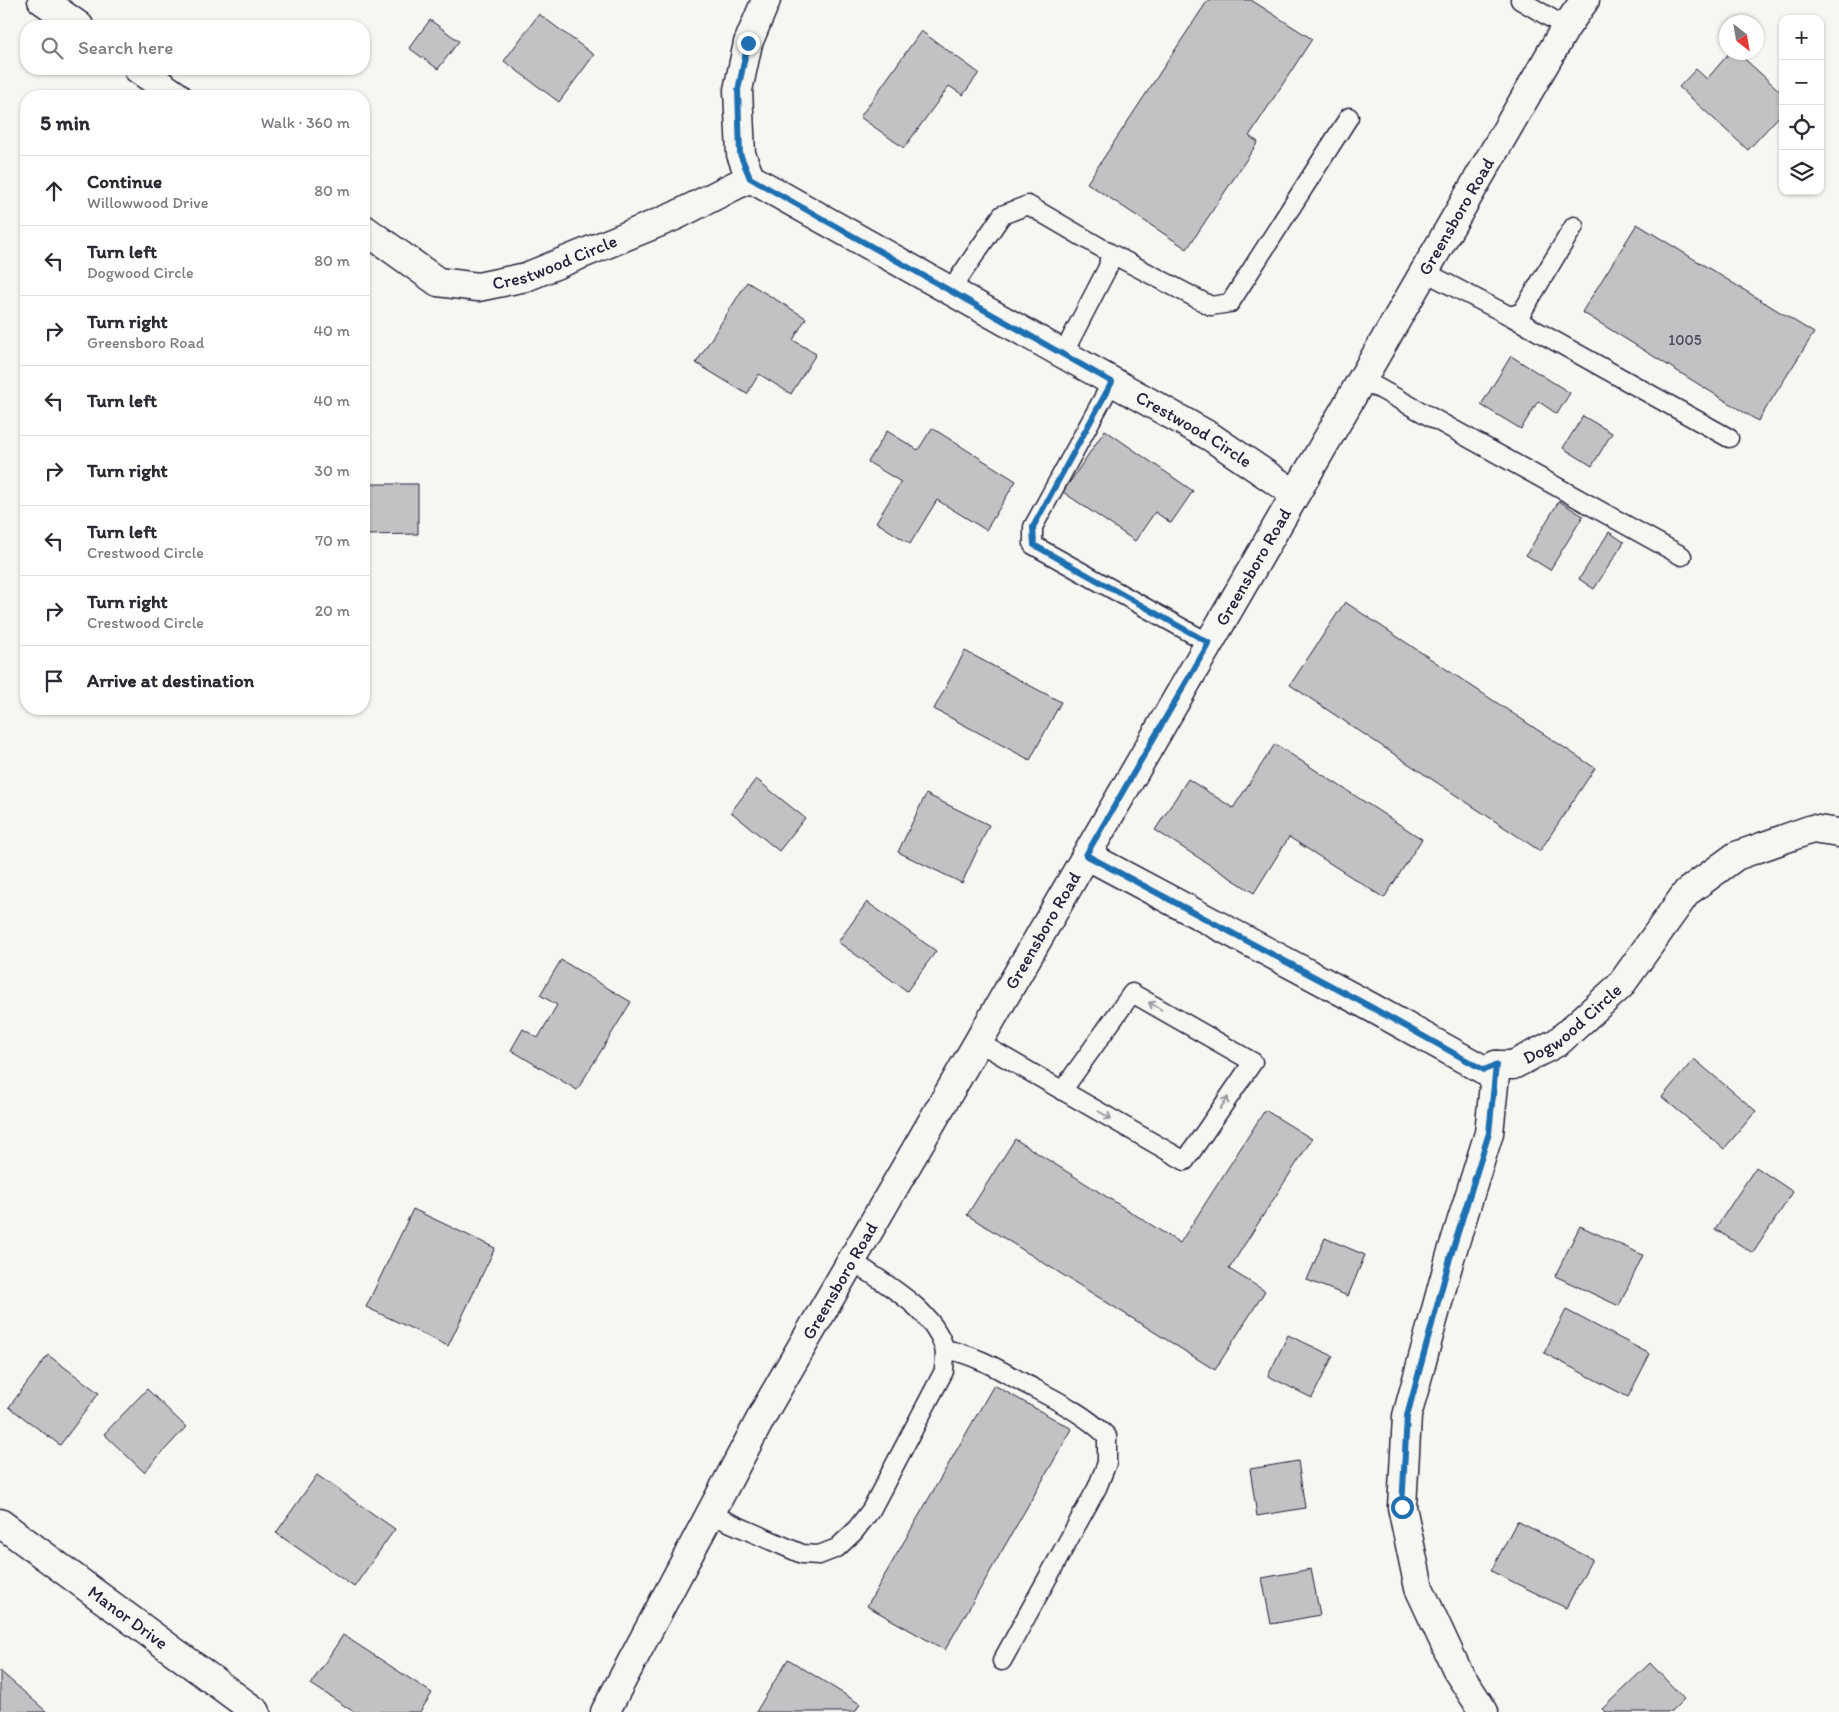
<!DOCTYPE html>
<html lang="en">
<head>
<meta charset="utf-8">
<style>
  :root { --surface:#fff; --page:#f7f7f7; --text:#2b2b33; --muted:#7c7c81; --line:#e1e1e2 }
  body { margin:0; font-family:Itim,sans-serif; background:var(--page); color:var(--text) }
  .controls { position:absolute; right:15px; top:15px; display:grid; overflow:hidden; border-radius:10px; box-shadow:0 1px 4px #0004 }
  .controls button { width:45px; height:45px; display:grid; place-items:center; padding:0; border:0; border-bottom:1px solid var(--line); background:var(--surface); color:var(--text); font:25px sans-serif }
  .compass { position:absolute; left:1719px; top:15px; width:45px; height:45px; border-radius:50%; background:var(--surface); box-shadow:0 1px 4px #0004; rotate:149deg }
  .stop { position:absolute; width:15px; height:15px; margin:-11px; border:4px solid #1f6fb2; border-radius:50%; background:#fff }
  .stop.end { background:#1f6fb2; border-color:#fff; box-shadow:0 1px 5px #0008 }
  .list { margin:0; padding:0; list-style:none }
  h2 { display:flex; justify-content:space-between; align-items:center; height:65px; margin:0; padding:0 20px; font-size:21px }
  h2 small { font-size:16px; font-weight:400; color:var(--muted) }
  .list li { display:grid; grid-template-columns:32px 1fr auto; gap:15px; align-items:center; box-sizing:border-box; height:70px; padding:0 20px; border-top:1px solid var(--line) }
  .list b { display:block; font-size:19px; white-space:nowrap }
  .list p { margin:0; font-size:16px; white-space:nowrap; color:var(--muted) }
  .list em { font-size:16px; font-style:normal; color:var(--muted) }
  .icon { flex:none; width:28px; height:28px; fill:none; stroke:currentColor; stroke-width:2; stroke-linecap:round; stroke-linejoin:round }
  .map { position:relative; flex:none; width:1839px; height:1712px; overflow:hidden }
  .search { position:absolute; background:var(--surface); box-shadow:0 1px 4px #0004; left:20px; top:20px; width:350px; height:55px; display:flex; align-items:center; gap:12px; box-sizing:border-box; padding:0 18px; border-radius:20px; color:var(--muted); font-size:19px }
  .panel { position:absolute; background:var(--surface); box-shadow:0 1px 4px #0004; left:20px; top:90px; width:350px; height:625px; border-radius:20px }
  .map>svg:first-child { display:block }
  .building { fill:#c2c2c4; stroke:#22223b }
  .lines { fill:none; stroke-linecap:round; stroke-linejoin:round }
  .service-casing { stroke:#22223b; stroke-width:21 }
  .minor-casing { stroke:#22223b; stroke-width:31 }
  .tertiary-casing { stroke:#22223b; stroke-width:31 }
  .secondary-casing { stroke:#22223b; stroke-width:31 }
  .service { stroke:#f6f6f2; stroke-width:18 }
  .minor { stroke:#f6f6f2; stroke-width:28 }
  .tertiary { stroke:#f6f6f2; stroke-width:28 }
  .secondary { stroke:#f6f6f2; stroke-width:28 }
  .oneway { stroke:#9797a0 }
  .route { stroke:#1f6fb2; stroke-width:6 }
  .labels { text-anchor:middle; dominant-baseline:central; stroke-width:5; stroke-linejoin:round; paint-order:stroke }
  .number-label { font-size:15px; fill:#4a4a5d }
  .street-label { font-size:18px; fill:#22223b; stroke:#f6f6f2 }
</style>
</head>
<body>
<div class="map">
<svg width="1839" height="1712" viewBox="0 0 1839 1712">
  <rect width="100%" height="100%" fill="#f6f6f2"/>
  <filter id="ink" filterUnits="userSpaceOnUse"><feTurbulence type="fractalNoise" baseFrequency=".02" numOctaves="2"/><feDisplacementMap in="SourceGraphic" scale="10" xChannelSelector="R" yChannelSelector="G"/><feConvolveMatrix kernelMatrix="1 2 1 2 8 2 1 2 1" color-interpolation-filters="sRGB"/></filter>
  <g filter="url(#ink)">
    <path class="building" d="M1208 0H1251L1312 39 1249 136 1258 142 1187 249 1087 183Z
      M539 14 594 55 559 102 504 61Z
      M430 20 459 41 438 69 409 48Z
      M921 31 979 73 963 95 949 86 904 148 860 117Z
      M1730 52H1737L1783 94V112L1748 150 1679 87 1696 69 1707 79Z
      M1637 224 1814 333 1758 421 1582 312Z
      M747 282 806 318 793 340 816 354 791 394 759 374 747 394 696 363Z
      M1511 356 1570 393 1557 414 1538 401 1521 429 1481 405Z
      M1583 416 1612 433 1592 466 1563 448Z
      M932 428 1016 481 986 530 937 500 910 544 876 522 901 482 868 462 887 431 918 450Z
      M1105 430 1193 491 1171 523 1155 512 1135 541 1063 492Z
      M364 484H418V534L364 535Z
      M1559 501 1583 516 1550 570 1526 555Z
      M1609 532 1624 542 1594 589 1579 579Z
      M1345 602 1595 768 1540 851 1290 685Z
      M965 651 1061 702 1030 760 934 709Z
      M1275 744 1422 839 1384 898 1289 837 1254 893 1155 830 1188 779 1233 808Z
      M756 779 805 818 779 851 731 812Z
      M926 794 989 825 962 883 898 852Z
      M867 902 936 951 907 991 838 942Z
      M561 960 631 1002 577 1090 511 1050 523 1029 538 1038 557 1005 540 995Z
      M1694 1059 1756 1111 1724 1149 1662 1097Z
      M1265 1110 1312 1139 1229 1269 1265 1291 1215 1370 967 1215 1015 1139 1180 1243Z
      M1756 1167 1793 1192 1753 1253 1715 1229Z
      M413 1209 495 1248 448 1346 366 1307Z
      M1580 1226 1643 1255 1619 1306 1555 1276Z
      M1325 1238 1365 1255 1348 1296 1307 1280Z
      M1566 1310 1650 1354 1628 1397 1544 1353Z
      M1288 1335 1333 1356 1312 1398 1268 1376Z
      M48 1355 99 1393 60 1445 9 1407Z
      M994 1385 1072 1429 945 1650 867 1606Z
      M147 1389 186 1427 144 1472 104 1434Z
      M1298 1461 1305 1508 1257 1516 1250 1469Z
      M317 1475 395 1529 354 1587 276 1533Z
      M1517 1521 1592 1559 1566 1608 1491 1571Z
      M1311 1569 1320 1615 1271 1624 1262 1578Z
      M343 1635 432 1693 420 1712H354L311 1684Z
      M788 1659 860 1704 855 1712H756Z
      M1650 1663 1684 1699 1671 1712H1605L1602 1709Z
      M0 1671 47 1712H0Z"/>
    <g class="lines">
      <g class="service-casing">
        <path id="service" d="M1520 0 1566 27
          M1110 253 1211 306 1230 303 1349 117
          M1425 272 1510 316 1522 312 1574 226
          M950 291 1002 215 1028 205 1110 253 1108 267 1063 354
          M1510 316 1729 438
          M1362 379 1682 556
          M1112 382 1033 527V545L1209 643
          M978 1042 1185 1161 1253 1062 1132 993 1062 1091
          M944 1349C973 1354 997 1368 1022 1382 1052 1398 1082 1412 1107 1436V1463L1097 1488 1002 1661
          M710 1514 802 1554 819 1555 837 1548 854 1532 871 1510 944 1371C944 1364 946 1354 944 1347 932 1308 883 1283 851 1260"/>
      </g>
      <g class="minor-casing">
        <g id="minor">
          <path d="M42 0 79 26"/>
          <path d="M138 69 177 96"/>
          <path id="s1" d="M750 178 1211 437 1295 494"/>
          <path id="s2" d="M364 229 438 282 478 287 526 277 675 216 750 178 741 154 738 90 748 43 766 0"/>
          <path id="s3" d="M1086 855 1369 1006 1484 1070 1496 1065H1513L1558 1042 1620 986 1687 892 1736 856 1812 829 1839 833"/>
          <path d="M1484 1712 1458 1672 1419 1588 1402 1507 1407 1416 1450 1258 1489 1133 1496 1065"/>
        </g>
      </g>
      <g class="tertiary-casing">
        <g id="tertiary">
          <path id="s4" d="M0 1523 256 1712"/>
        </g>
      </g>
      <g class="secondary-casing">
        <g id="secondary">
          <path id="s5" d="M605 1712 768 1405 1566 27 1585 0"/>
        </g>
      </g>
      <use href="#service" class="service"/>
      <use href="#minor" class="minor"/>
      <use href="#tertiary" class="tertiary"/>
      <use href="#secondary" class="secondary"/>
    </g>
    <defs><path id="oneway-shaft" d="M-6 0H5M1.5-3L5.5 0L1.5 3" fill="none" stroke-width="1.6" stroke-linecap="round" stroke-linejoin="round" transform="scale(1.25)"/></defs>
    <g class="oneway">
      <use href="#oneway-shaft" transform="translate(1155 1006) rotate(-150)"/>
      <use href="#oneway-shaft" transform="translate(1224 1103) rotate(-56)"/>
      <use href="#oneway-shaft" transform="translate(1105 1115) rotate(30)"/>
    </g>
  </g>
  <g class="lines" filter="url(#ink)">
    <path class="route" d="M748 43 738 90 740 154 750 178 1112 382 1033 527 1034 545 1209 643 1086 855 1369 1006 1484 1070 1496 1065 1489 1133 1450 1258 1407 1416 1402 1507"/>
  </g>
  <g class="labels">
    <g class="number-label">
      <text x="1685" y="340">1005</text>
    </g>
    <g class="street-label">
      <text stroke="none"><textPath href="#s5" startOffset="1721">Greensboro Road</textPath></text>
      <text stroke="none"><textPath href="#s2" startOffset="212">Crestwood Circle</textPath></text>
      <text stroke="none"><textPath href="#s1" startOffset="510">Crestwood Circle</textPath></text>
      <text stroke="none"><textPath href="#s5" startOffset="1316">Greensboro Road</textPath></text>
      <text stroke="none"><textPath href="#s5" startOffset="896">Greensboro Road</textPath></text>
      <text stroke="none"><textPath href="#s3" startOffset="555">Dogwood Circle</textPath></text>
      <text stroke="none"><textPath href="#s5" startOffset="491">Greensboro Road</textPath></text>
      <text stroke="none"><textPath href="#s4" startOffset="159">Manor Drive</textPath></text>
    </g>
  </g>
</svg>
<div class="controls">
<button>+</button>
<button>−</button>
<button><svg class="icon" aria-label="locate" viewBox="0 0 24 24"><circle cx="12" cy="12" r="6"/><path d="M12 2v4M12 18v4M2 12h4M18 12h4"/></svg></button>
<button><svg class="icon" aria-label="layers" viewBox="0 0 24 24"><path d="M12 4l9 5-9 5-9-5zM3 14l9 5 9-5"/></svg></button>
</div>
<svg class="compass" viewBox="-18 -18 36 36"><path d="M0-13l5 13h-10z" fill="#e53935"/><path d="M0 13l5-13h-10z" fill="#7c7c81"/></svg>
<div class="stop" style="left:1402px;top:1507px"></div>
<div class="stop end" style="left:748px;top:43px"></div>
<div class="search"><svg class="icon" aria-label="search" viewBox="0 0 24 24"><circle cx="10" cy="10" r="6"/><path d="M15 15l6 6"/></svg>Search here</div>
<section class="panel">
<h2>5 min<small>Walk · 360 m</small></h2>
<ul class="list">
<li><svg class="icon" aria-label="ahead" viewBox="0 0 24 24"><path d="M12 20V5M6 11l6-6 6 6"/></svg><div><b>Continue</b><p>Willowwood Drive</p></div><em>80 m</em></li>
<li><svg class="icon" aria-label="left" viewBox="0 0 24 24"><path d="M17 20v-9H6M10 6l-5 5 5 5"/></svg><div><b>Turn left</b><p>Dogwood Circle</p></div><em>80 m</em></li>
<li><svg class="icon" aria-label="right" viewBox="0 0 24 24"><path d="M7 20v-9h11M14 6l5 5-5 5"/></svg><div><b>Turn right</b><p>Greensboro Road</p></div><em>40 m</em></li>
<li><svg class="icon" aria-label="left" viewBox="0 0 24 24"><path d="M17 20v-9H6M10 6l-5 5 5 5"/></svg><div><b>Turn left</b></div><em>40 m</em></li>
<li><svg class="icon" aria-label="right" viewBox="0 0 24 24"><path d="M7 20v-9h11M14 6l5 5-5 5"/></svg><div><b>Turn right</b></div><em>30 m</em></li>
<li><svg class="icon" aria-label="left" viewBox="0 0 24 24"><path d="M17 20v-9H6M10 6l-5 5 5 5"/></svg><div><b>Turn left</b><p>Crestwood Circle</p></div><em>70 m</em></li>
<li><svg class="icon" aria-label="right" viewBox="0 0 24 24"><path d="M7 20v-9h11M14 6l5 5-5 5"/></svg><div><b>Turn right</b><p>Crestwood Circle</p></div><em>20 m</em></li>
<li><svg class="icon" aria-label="arrive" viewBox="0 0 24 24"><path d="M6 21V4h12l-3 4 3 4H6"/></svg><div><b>Arrive at destination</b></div></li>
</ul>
</section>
</div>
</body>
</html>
